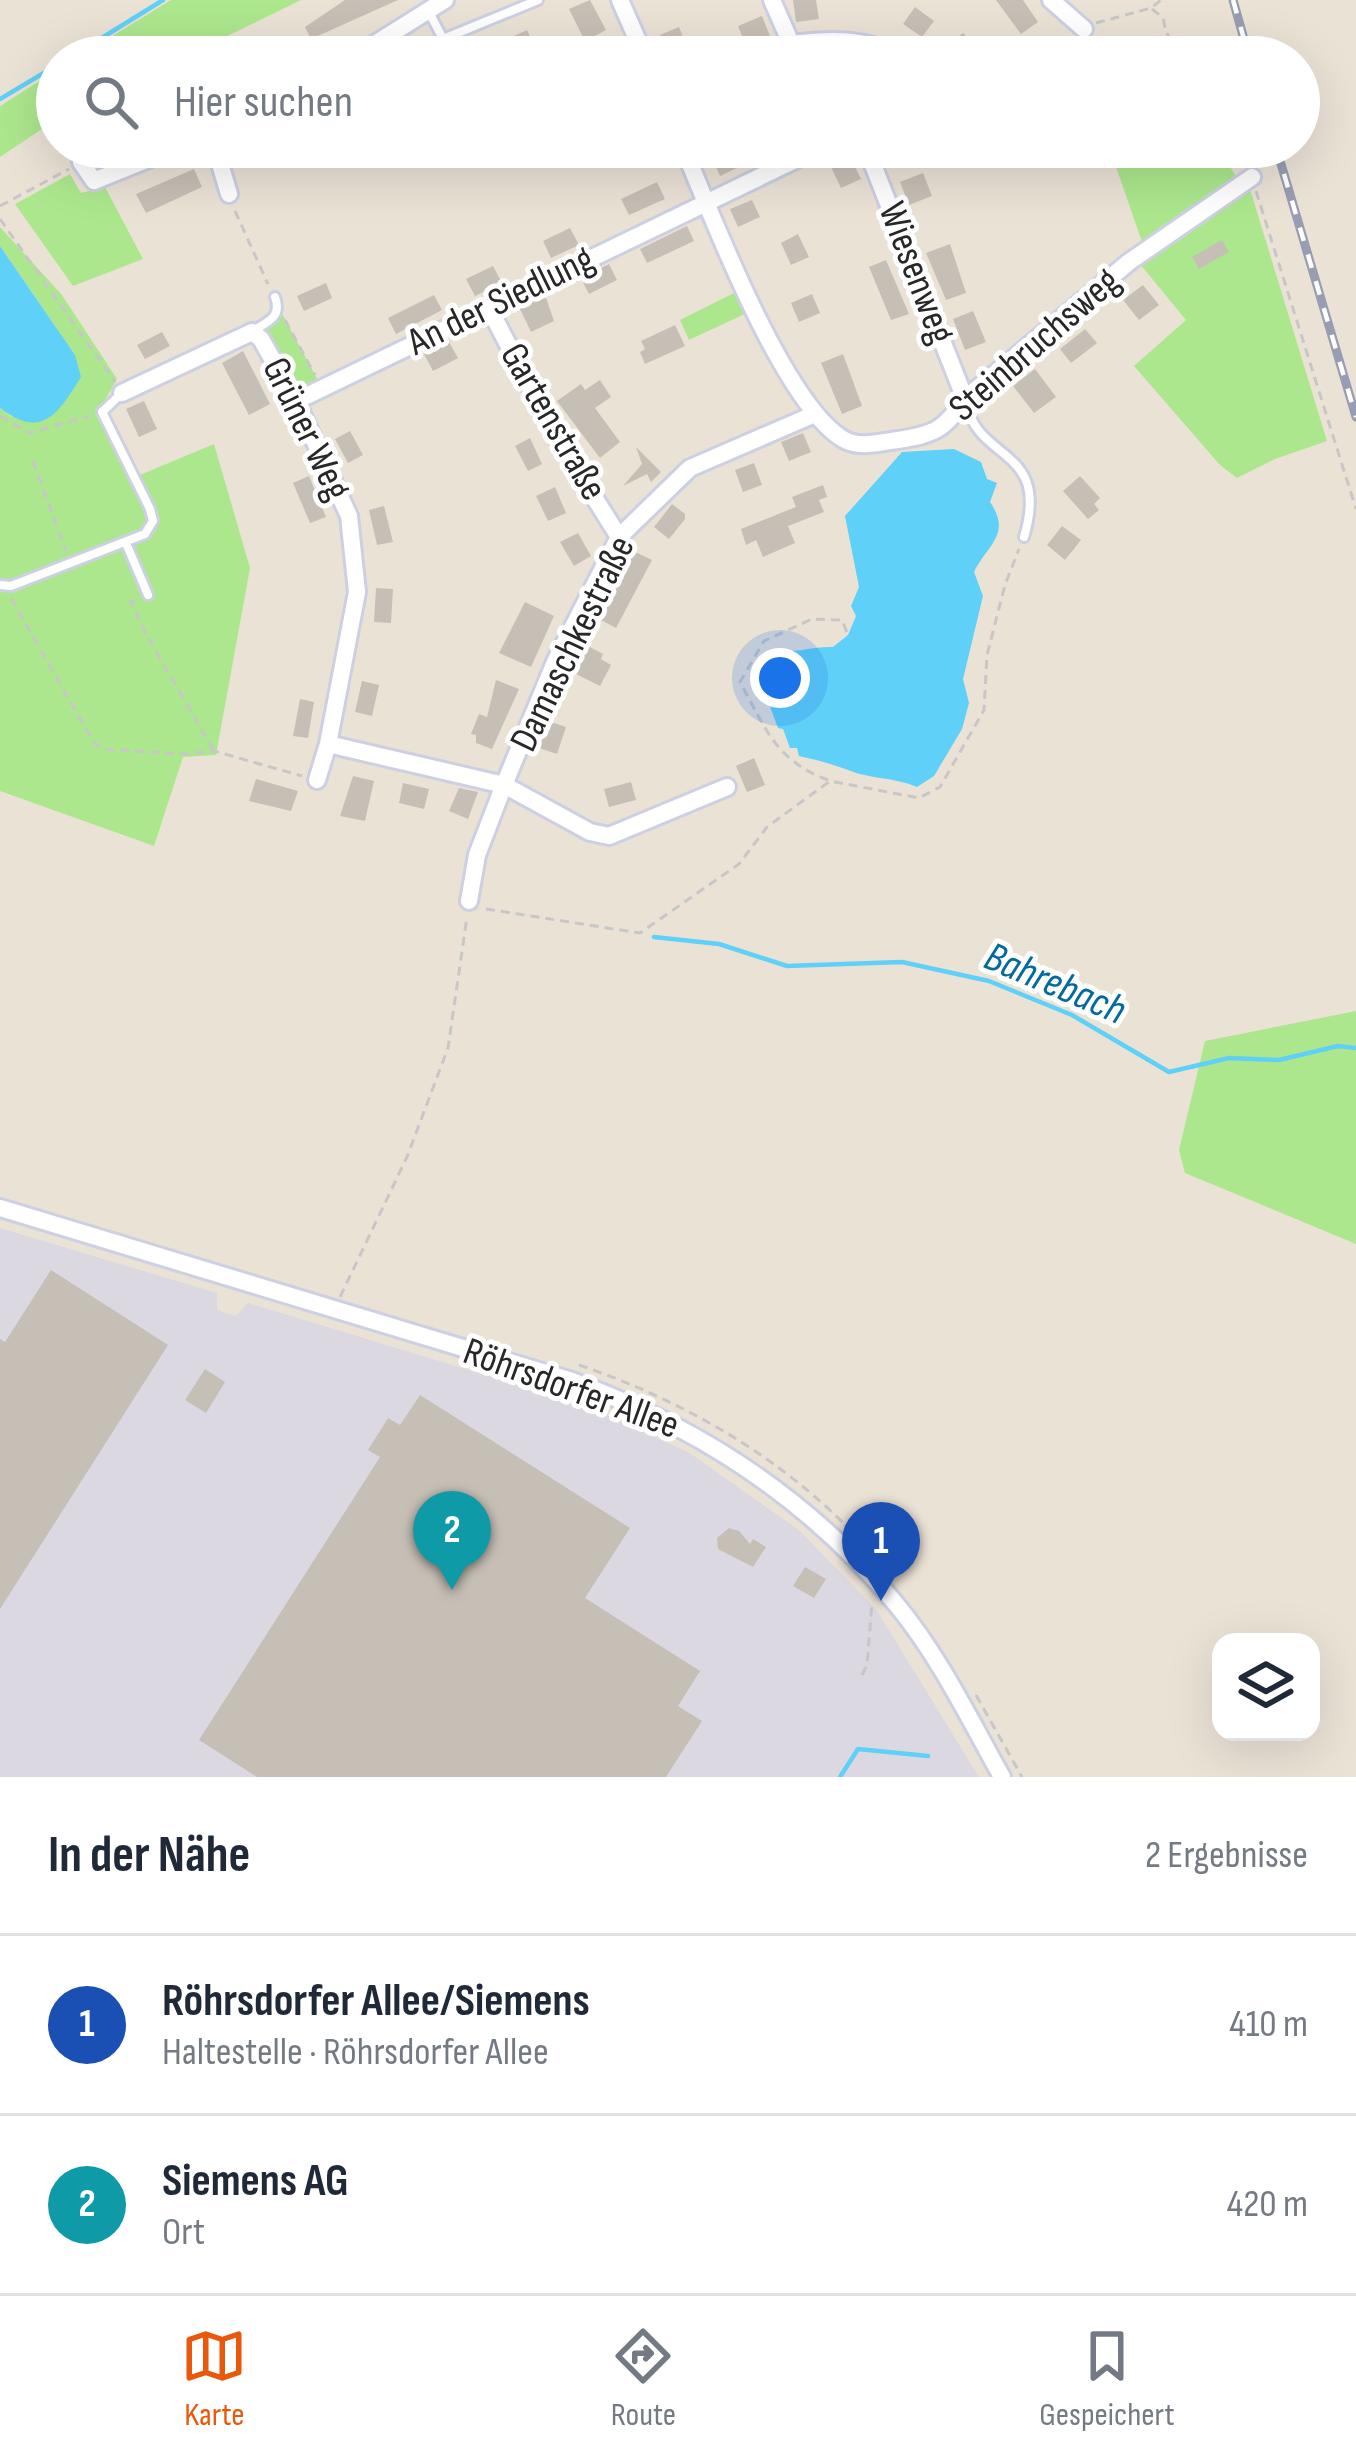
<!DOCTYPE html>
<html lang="de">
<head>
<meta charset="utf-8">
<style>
  :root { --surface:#fff; --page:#f2f2f3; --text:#1f2937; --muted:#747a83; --line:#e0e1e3; --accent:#ea580c }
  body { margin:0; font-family:"Sofia Sans Condensed",sans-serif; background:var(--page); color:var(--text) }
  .controls { position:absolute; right:36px; bottom:36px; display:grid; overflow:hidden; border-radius:24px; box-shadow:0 12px 48px #0002 }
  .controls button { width:108px; height:108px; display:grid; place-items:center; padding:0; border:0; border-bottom:3px solid var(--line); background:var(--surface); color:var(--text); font:60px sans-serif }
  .you { position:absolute; left:780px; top:678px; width:42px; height:42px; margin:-30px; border:9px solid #fff; border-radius:50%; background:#1a73e8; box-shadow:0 0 0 18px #1a73e833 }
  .badge { display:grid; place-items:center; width:78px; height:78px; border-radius:50%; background:var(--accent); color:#fff; font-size:39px; font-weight:700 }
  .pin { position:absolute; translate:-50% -99px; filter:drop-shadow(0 3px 6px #0008) }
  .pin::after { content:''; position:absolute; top:63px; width:42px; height:36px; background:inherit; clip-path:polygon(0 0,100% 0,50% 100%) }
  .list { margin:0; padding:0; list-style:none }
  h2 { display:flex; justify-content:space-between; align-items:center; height:156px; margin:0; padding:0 48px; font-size:51px }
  h2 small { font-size:39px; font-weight:400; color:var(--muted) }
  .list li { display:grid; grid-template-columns:78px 1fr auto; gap:36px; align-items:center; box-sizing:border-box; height:180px; padding:0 48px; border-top:3px solid var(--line) }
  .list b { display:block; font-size:45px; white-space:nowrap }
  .list p { margin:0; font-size:39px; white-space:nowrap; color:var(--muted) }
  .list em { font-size:39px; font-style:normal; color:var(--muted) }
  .icon { flex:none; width:66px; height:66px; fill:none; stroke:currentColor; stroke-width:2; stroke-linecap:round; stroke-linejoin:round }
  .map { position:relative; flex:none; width:1356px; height:1777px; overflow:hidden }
  .search { position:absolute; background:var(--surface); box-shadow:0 12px 48px #0002; left:36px; right:36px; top:36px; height:132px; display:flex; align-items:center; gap:30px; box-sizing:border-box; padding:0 42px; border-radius:66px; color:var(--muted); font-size:45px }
  .sheet { height:516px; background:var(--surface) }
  nav { display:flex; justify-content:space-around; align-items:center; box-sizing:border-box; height:168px; border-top:3px solid var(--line); background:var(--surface); font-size:33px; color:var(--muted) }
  nav a { display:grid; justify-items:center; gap:6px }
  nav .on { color:var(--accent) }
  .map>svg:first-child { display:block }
  .industrial { fill:#dbd8e2 }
  .green { fill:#ace78d }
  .water { fill:#5fd0f7 }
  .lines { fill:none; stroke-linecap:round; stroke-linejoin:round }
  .stream { stroke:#5fd0f7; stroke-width:4.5 }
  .building { fill:#c6bfb6 }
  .lane-casing { stroke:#ccd0e2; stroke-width:14 }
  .street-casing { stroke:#ccd0e2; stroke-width:22 }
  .path { stroke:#c7c7c7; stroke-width:3; stroke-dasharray:9 6; stroke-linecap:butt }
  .lane { stroke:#fff; stroke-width:8 }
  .street { stroke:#fff; stroke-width:16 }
  .rail-casing { stroke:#999db3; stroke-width:9 }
  .rail { stroke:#fff; stroke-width:4.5; stroke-dasharray:14; stroke-linecap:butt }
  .labels { text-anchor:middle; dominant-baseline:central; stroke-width:10; stroke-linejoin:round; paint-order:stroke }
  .street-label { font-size:39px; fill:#272727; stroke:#fff }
  .water-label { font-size:42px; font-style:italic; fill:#046a9e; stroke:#fff }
</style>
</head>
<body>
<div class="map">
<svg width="1356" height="1777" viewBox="0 0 1356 1777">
  <rect width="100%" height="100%" fill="#ebe2d6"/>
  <path class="industrial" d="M0 1228 217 1293V1310L236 1316 248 1303 587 1406 688 1452 799 1530 876 1609 979 1777H0Z"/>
  <path class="green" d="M171 0H301L184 57H78Z
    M57 70V119L0 157V106Z
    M1109 147H1217L1238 179 1250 189 1327 441 1275 459 1237 478 1220 465 1134 366 1186 320 1140 264 1147 256Z
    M70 174 81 193 105 187 143 259 73 286 15 204Z
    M0 227 62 295 117 379 99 411 135 477 214 444 250 568 216 755 183 757 154 846 0 791V408L12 417 75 355 0 246Z
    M738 291 749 312 689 340 680 320Z
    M279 308 322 388 296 401 252 332Z
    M1356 1011V1244L1185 1173 1179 1150 1205 1041Z"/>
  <path class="water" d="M0 246 75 355 81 377C59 412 43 441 0 408Z
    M954 449 981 462 987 479 997 483 990 502C1012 534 988 544 974 572L983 596 963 679 969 703 962 729 934 776 917 787C894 777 869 779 848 770 832 764 817 760 799 756L797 748H790L783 729 778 728 760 680 782 651C801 652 815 646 833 647L848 635 856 616 851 606 859 587 845 516 902 452Z"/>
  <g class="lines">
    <path class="stream" d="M71 57 163 0
      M0 99 57 65
      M654 937 719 944 787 966 902 962 989 981 1072 1015 1169 1072 1229 1058 1279 1060 1338 1046 1356 1048
      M840 1777 858 1749 928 1756"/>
  </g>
  <path class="building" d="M345 0H398L311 39 305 27Z
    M590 0 606 30 585 41 569 9Z
    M793 0H816L819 19 796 22Z
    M996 0H1023L1038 22 1021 34Z
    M915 7 934 21 922 37 903 24Z
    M762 16 778 57H752L744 41 738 26Z
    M679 27 691 57H669L660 35Z
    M527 30 535 48 515 57H503L497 44Z
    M963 33 980 52 973 57H954L946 48Z
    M719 147H739L744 159 737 162 739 167 720 176 709 151Z
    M850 156 861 179 841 188 830 165Z
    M194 169 202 187 146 213 136 194Z
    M923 173 932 196 909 205 900 182Z
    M657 182 665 199 629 215 621 199Z
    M752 200 760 217 738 227 730 209Z
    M687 226 694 241 647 263 640 249Z
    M570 228 579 245 551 258 543 241Z
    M798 234 809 257 791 265 781 243Z
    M1222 240 1229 252 1199 269 1192 257Z
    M950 244 966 293 946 300 926 253Z
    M886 260 909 314 891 320 869 267Z
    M609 264 617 280 589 294 581 278Z
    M493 266 502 283 475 296 466 279Z
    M326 283 332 298 304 311 297 296Z
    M1143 285 1159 305 1139 320 1123 300Z
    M812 294 820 313 799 322 791 303Z
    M434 295 442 310 396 334 388 318Z
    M545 295 554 321 531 332 519 307Z
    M973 311 986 342 965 350 953 319Z
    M675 325 685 346 645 364 640 352 645 349 641 341Z
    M1085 329 1097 343 1071 363 1060 349Z
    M162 332 170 346 145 359 137 345Z
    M449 342 458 358 433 371 424 354Z
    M243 351 270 404 249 415 222 363Z
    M843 354 862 406 842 414 821 363Z
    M1035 369 1056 397 1034 413 1013 386Z
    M600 380 611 397 595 408 620 442 600 458 557 401 581 384 585 390Z
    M144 401 157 429 139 437 126 409Z
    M350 431 363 455 348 463 335 439Z
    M803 433 811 452 789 461 781 442Z
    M530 438 542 464 528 471 515 446Z
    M636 447 661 472 651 482 647 474 623 486 642 464Z
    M754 463 762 485 743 492 735 470Z
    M309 476 326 517 310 523 293 483Z
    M1080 476 1100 498 1094 504 1099 510 1088 519 1063 491Z
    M823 485 827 497 819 500 824 512 788 526 795 543 763 557 756 540 746 545 741 529 796 507 792 497Z
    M555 487 566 513 548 521 536 496Z
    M672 504 685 514V519L669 539 654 527Z
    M384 506 393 542 377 545 369 510Z
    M1062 526 1081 540 1065 560 1047 545Z
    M578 533 591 556 574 566 560 542Z
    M633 551 652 560 616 628 599 619Z
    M376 588 393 589 391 623 374 622Z
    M525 602 554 616 531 667 499 653Z
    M586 645 603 654 601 659 611 665 600 686 572 672Z
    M496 680 519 689 492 749 476 743V735L471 734 479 714 487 717Z
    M362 681 379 685 372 716 355 712Z
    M300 699 314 702 308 738 293 736Z
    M548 721 566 727 557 754 539 748Z
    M754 758 765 785 747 792 736 766Z
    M353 776 374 781 365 821 340 816Z
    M256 779 298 791 291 811 249 801Z
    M631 782 636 800 609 807 604 789Z
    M403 783 429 789 424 809 399 803Z
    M459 788 478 792 468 819 449 811Z
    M51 1270 168 1345 0 1609V1339L5 1342Z
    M205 1369 225 1382 206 1413 185 1400Z
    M420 1395 630 1528 585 1598 700 1671 678 1706 702 1721 666 1777H257L199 1740 380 1457 368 1450 388 1418 400 1425Z
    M729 1528 739 1531 750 1544 753 1539 766 1547 753 1567 718 1549 717 1538Z
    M805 1567 826 1579 814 1598 793 1586Z"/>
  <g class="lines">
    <g class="lane-casing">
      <path id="lane" d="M429 12 443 39 538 0
        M253 331C269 321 282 317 275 297
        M966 402C977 463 1051 446 1024 537
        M126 543 148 595
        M0 585 11 586 145 534 153 521 150 509 102 412 121 394"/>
    </g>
    <g class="street-casing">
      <path id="street" d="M620 0 645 57
        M772 0 797 57
        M1051 0 1084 29
        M791 44C832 39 864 38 900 57
        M354 57 445 0
        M215 147 229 194
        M683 147C712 216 783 403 843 439 859 449 881 442 898 440 935 434 944 430 965 399L1129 262 1252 177
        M866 147 965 399
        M81 162 94 181 178 147
        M488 306 554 433 619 537
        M122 393 252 332 261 339 296 401 349 516 357 592 328 744 504 785 590 832 609 836 727 787
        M296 401 822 147
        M317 780 328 744
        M469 901 477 855 504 785 555 662 619 537 690 468 815 414
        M0 1208 572 1381C699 1427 809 1499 896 1604 939 1656 969 1718 1002 1777"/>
    </g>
    <path class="path" d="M1152 9 1163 18 1166 32 1180 57
      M1096 23 1151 8 1161 0
      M1023 57 1066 38
      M1234 147 1242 161
      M1256 191 1356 509
      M0 206 69 169
      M235 211 268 284
      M0 219 115 382
      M285 320 315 375
      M0 416 29 433 89 416
      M33 461 66 551
      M11 598 94 743 105 749 180 754 214 751 302 776
      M135 600 131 602 146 634 214 751
      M828 780C775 760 766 729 740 682L764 641 812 619 842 620 848 635
      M486 909 640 933 739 864 767 827 830 781 919 798 940 787 984 710 987 655 1005 585 1019 549
      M340 1297 407 1157 448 1048 467 917
      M579 1365C682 1400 780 1456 855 1535
      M862 1675 867 1665 872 1602
      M976 1695 1022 1777"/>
    <use href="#lane" class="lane"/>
    <use href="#street" class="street"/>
    <g class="rail-casing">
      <path id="rail" d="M1233 0 1249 57
        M1276 147 1356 417"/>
    </g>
    <use href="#rail" class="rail"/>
  </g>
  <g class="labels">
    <g class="street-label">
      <text transform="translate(916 273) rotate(69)">Wiesenweg</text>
      <text transform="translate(501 301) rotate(-26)">An der Siedlung</text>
      <text transform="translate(1035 345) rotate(-41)">Steinbruchsweg</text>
      <text transform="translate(553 422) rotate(60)">Gartenstraße</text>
      <text transform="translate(306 429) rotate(64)">Grüner Weg</text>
      <text transform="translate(573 644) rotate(-64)">Damaschkestraße</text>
      <text transform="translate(571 1389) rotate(20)">Röhrsdorfer Allee</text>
    </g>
    <g class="water-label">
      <text transform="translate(1055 984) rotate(23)">Bahrebach</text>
    </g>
  </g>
</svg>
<div class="controls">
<button><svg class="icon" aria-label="layers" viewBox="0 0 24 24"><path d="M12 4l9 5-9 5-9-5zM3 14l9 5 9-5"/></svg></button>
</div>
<div class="you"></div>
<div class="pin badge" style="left:881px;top:1601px;background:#1a4fb4">1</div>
<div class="pin badge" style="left:452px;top:1590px;background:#0f9aa8">2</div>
<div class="search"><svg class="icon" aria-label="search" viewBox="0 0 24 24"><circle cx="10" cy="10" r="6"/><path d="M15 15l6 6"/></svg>Hier suchen</div>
</div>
<section class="sheet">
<h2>In der Nähe<small>2 Ergebnisse</small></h2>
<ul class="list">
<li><span class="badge" style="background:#1a4fb4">1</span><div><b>Röhrsdorfer Allee/Siemens</b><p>Haltestelle · Röhrsdorfer Allee</p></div><em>410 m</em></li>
<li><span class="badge" style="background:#0f9aa8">2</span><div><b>Siemens AG</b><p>Ort</p></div><em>420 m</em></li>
</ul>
</section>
<nav>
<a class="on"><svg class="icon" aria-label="map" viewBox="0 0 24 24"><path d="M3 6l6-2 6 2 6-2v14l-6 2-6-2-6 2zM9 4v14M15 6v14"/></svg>Karte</a>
<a><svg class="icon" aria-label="directions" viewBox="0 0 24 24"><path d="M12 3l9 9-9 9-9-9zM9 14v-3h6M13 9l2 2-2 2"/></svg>Route</a>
<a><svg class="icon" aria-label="saved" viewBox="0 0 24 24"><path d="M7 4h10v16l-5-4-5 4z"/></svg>Gespeichert</a>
</nav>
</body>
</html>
